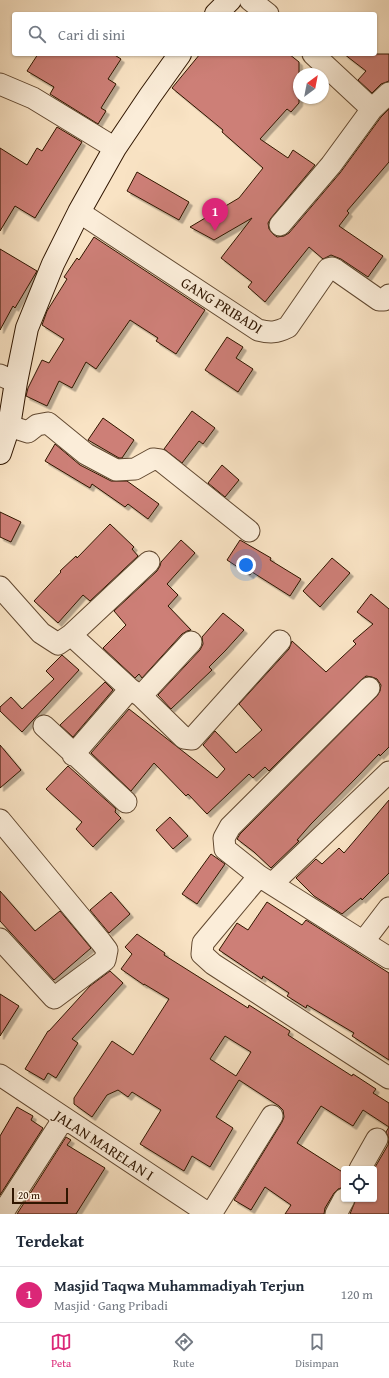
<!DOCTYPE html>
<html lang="id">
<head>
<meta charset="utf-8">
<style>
  :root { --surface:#fff; --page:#f6f6f7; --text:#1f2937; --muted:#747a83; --line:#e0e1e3; --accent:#db2777 }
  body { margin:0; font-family:"Gentium Book Plus",serif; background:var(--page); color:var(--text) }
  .controls { position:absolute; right:12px; bottom:12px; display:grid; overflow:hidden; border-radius:4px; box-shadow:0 1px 3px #0004 }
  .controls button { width:36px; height:36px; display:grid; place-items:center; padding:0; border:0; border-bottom:1px solid var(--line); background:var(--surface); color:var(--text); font:20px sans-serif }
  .compass { position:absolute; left:293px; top:68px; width:36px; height:36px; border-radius:50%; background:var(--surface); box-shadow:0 1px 3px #0004; rotate:32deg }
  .scale { position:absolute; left:12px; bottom:10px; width:56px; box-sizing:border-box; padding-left:4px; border:2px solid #301600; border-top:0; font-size:11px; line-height:14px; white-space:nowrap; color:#301600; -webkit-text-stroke:3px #fbedd9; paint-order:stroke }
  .you { position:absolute; left:246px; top:565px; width:14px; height:14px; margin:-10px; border:3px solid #fff; border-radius:50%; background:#1a73e8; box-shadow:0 0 0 6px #1a73e833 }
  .badge { display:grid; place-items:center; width:26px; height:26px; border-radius:50%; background:var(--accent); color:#fff; font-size:13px; font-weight:700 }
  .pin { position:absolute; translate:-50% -33px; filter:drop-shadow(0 1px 2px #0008) }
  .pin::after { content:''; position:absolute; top:21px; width:14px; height:12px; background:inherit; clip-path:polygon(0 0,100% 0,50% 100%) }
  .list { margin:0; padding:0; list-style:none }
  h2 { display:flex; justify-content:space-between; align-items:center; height:52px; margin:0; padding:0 16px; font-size:17px }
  h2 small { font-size:13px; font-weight:400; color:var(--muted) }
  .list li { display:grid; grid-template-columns:26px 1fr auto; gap:12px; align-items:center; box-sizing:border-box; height:56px; padding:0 16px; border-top:1px solid var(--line) }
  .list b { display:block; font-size:15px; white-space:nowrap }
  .list p { margin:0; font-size:13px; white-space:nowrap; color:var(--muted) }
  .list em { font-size:13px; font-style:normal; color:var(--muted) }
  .icon { flex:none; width:22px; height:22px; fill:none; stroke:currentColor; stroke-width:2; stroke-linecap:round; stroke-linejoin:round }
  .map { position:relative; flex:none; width:389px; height:1214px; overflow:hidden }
  .search { position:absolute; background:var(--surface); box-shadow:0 1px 3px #0004; left:12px; right:12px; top:12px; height:44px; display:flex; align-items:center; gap:10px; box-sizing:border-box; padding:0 14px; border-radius:4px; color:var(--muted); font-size:15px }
  .sheet { height:108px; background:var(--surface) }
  nav { display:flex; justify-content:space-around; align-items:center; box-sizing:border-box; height:56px; border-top:1px solid var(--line); background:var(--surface); font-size:11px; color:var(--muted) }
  nav a { display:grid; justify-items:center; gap:2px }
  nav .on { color:var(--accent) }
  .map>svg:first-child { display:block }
  .building { fill:#cd7f77; stroke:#301600; fill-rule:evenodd; filter:url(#shadow) }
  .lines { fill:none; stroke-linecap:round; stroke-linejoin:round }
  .street-casing { stroke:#624931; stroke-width:23 }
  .secondary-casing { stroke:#301600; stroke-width:24 }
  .street { stroke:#fbedd9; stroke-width:21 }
  .secondary { stroke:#fbedd9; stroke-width:22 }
  .labels { text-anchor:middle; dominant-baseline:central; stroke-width:3; stroke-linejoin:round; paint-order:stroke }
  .street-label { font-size:15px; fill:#301600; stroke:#fbedd9 }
</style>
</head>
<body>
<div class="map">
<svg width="389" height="1214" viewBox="0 0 389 1214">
  <defs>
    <filter id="shadow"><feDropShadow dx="3.5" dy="3.5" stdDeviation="0" flood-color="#0004"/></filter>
  </defs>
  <rect width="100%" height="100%" fill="#f9e3c4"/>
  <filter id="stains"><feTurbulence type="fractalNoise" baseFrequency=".005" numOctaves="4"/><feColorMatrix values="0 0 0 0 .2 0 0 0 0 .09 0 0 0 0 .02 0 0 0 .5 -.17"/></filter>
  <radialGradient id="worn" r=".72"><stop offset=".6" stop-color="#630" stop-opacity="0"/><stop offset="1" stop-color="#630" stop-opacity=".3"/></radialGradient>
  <path class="building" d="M38 54H113L121 59 108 79 116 84 101 108 106 111 98 124 50 94 54 87 27 71Z
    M200 54H289L299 62V103L291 112 287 109 260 139 288 158 293 150 315 165 271 218 268 223 269 229 273 234 277 237 284 236 289 233 340 173 381 117 389 109V162L347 211 349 213 339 226 383 256 368 277 341 259 331 255 323 259 309 247 265 302 248 287 252 282 221 258 252 218 214 240 190 227 239 198 263 168 222 132 223 130 172 88Z
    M344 54H389V81L381 84 372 93 358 80 366 71Z
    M57 127 82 142 35 218 15 206 0 231V148L27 165 37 148 42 151Z
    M137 172 189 202 179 220 127 191Z
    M94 237 205 310 176 354 156 341 158 338 130 320 96 369 86 362 72 388 59 381 47 406 26 396 28 388 42 360 49 363 64 339 42 325 47 311 67 279 64 277 77 258 79 260Z
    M0 249 37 271 15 308 13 306 0 330Z
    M227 337 243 347 236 358 253 369 238 392 205 370Z
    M192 411 215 428 203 444 199 441 182 463 164 449Z
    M103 418 134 440 122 458H119L88 440Z
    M55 444 80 465 111 481H127L159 504 148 519 128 504 125 507 92 484 90 488 45 461Z
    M222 465 239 480 225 497 208 483Z
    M0 512 21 522 11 542 0 537Z
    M110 524 134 547 132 549 138 556 90 601 83 595 58 623 34 601 61 572 60 571 76 556 77 558Z
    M181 540 195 553 167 584 178 595 168 606 191 630 187 631 182 634 142 678 139 674 135 678 103 648 126 625 114 611 157 571 160 566 161 562Z
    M240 540 271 558 270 560 301 579 290 596 252 572 250 575 227 560Z
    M332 558 350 573 320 607 303 591Z
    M371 594 389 609V747L380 756 379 754 357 777 311 824 297 840 299 841 271 868 254 852 237 839 240 834 377 696 380 691 381 685 377 679 372 677 366 676 361 680 269 771 265 767 253 778 249 774 207 814 188 794 186 796 154 763 131 791 91 753 129 709 217 778 225 769 203 745 215 731 236 753 262 730 239 704 289 649 292 641 326 672 356 644 353 641 373 624 357 612Z
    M223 613 244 630 225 651 209 667 212 670 171 709 158 695 200 650 203 644 202 637Z
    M62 655 79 670 22 732 0 711V707L11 697 22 709 54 679 46 671Z
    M105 682 113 690 73 737 60 725Z
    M0 745 21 770 0 788Z
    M68 766 116 809 115 812 121 818 93 847 76 829 82 822 46 789Z
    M389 800V873L362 900 361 898 342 914 314 896 296 878 316 859 322 864 339 848 344 853Z
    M170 817 188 836 173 849 156 830Z
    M211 854 225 864 197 904 182 894Z
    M0 891 35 931 60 911 91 948 54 980 0 921Z
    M111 892 130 914 109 933 90 910Z
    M267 902 302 925 306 920 389 973V1060L352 1036 354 1033 307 1005 306 1008 287 996 289 993 263 976 262 979 219 950 237 923 248 930Z
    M137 934 165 953 164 955 248 1008 249 1005 290 1031 288 1035 352 1076 353 1074 376 1089 373 1093 389 1103V1127L363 1110 353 1126 321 1106 297 1143 344 1173V1187L338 1189 334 1193 325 1208 324 1214H285L291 1205 265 1187 251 1210 234 1200 282 1122 284 1117 283 1110 279 1106 239 1080 216 1117 233 1128 210 1167 192 1156 184 1171 140 1144 161 1110 132 1092 128 1097 118 1090 107 1095 92 1117 74 1104V1098L112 1041 133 1055 169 999 144 984V985L121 969 132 954 125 947ZM225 1036 251 1052 236 1076 210 1059Z
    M110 971 123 983 72 1039 78 1043 56 1078 48 1073 44 1080 25 1069 48 1031H49L90 986Z
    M0 994 19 1006 0 1036Z
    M17 1107 33 1116 31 1120 43 1128 0 1195V1136Z
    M389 1127V1214H350L356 1199H374V1169L388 1145 389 1139 386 1132Z
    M66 1137 71 1140 67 1145 105 1168 76 1214H17Z"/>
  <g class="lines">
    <g class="street-casing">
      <path id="street" d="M250 0 268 14
        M0 84 33 98 115 148
        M372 109 389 93
        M79 212 258 330C270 333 276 333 288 327L328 269 332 268 336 270 379 300H384L389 295
        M280 225 331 165 372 109 313 54
        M0 375 16 382
        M9 426 28 432 37 425 48 423 86 454 116 470 135 469 153 459 160 460 249 531
        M0 587 41 633 58 644 71 635 130 689 141 696 184 738 192 739 280 641
        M71 635 149 562
        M369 688 230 827 224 838 225 849 259 876 389 958
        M141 696 191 642
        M44 726 126 802
        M73 755 130 689
        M0 820 101 942 107 950 105 960 54 998 0 939
        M259 876 203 943 202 954 213 964 389 1078
        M272 884 389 772
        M363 942 389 908
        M0 1075 209 1214
        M360 1169 377 1139
        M2 1214 64 1118
        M211 1214 272 1116
        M336 1214 344 1199"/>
    </g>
    <g class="secondary-casing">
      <path id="secondary" d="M216 14 230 0
        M0 453 9 426 16 382 27 328 53 264 79 212 115 148 150 96 180 54"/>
    </g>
    <use href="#street" class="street"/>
    <use href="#secondary" class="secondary"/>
  </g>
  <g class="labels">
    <g class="street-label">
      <text transform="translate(222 305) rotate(32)">GANG PRIBADI</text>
      <text transform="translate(104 1145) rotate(33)">JALAN MARELAN I</text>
    </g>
  </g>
  <rect width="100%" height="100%" filter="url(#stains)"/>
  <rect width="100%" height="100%" fill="url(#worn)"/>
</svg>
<div class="controls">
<button><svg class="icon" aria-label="locate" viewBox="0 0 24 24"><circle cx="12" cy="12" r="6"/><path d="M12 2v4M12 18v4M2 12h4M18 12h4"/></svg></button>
</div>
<svg class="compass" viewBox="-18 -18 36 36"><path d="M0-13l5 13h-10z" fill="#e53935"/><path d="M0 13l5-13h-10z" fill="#747a83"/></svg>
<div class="scale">20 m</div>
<div class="you"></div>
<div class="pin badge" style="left:215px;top:231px">1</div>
<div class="search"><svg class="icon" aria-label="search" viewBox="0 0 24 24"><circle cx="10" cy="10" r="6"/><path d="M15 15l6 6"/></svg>Cari di sini</div>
</div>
<section class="sheet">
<h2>Terdekat<small></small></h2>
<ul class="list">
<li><span class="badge">1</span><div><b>Masjid Taqwa Muhammadiyah Terjun</b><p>Masjid · Gang Pribadi</p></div><em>120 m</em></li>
</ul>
</section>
<nav>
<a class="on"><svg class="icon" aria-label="map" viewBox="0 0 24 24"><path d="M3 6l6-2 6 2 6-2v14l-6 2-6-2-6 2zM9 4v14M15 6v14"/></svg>Peta</a>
<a><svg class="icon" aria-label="directions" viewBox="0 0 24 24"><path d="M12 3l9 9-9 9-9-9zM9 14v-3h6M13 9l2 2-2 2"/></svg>Rute</a>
<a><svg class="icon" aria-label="saved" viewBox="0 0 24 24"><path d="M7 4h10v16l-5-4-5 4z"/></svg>Disimpan</a>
</nav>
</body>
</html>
